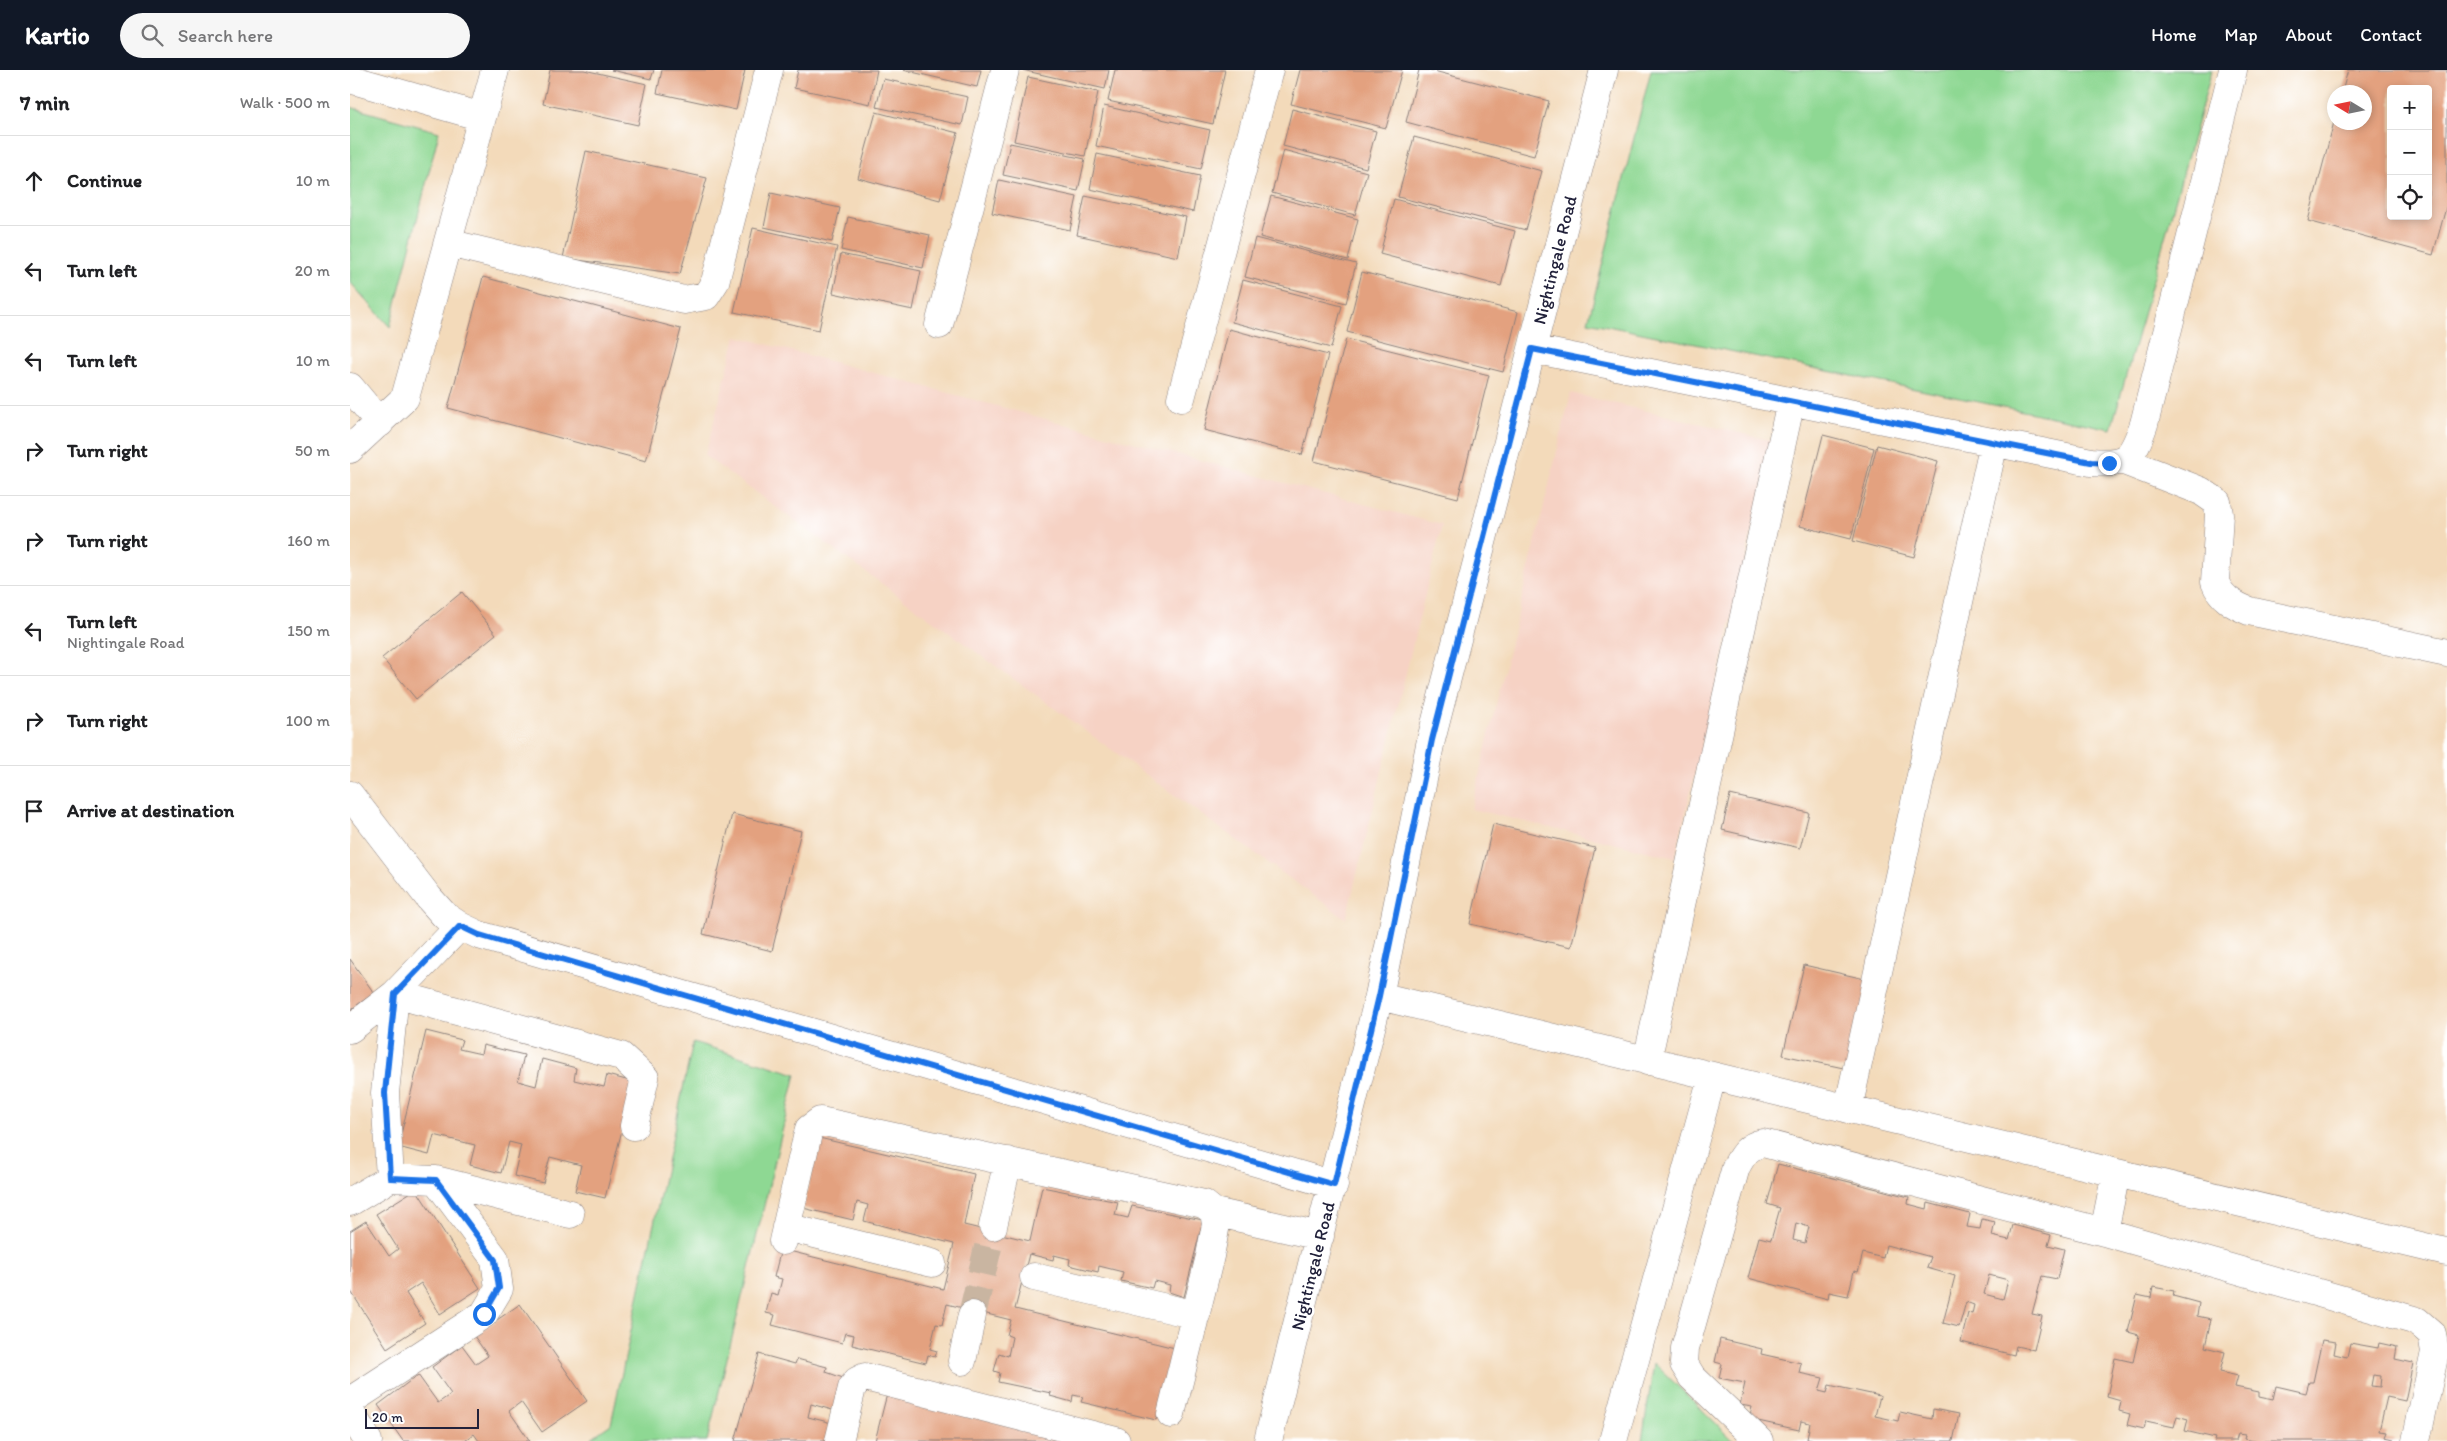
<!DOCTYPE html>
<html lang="en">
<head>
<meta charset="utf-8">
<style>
  :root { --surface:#fff; --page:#f6f6f6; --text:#202124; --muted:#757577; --line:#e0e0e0; --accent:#111827 }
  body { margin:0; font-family:Itim,sans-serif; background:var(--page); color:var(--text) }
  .controls { position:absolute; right:15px; top:15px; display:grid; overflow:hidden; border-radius:5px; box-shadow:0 2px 8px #0003 }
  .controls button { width:45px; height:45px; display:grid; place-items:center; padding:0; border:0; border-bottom:1px solid var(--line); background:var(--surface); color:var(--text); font:25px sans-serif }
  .compass { position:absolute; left:1977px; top:15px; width:45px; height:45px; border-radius:50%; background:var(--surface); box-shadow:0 2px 8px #0003; rotate:280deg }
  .scale { position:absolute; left:15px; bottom:12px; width:114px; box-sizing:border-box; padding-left:5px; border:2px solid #22223b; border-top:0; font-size:14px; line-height:18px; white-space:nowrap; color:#22223b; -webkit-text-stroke:4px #fff; paint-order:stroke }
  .stop { position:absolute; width:15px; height:15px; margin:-11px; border:4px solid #1a73e8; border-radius:50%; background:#fff }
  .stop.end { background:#1a73e8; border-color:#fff; box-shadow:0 1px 5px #0008 }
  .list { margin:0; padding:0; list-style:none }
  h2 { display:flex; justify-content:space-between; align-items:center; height:65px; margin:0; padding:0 20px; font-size:21px }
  h2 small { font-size:16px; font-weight:400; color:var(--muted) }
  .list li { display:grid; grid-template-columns:32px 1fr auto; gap:15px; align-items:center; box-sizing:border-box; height:90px; padding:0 20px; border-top:1px solid var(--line) }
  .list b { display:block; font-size:19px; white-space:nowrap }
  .list p { margin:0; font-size:16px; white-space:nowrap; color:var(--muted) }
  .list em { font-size:16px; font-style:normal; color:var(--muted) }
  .icon { flex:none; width:28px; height:28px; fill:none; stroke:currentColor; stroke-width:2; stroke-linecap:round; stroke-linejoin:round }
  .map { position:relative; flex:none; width:2097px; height:1371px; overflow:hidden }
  header { display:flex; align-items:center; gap:30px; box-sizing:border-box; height:70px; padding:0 25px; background:var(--accent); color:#fff }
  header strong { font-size:24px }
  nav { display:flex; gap:28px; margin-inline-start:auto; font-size:18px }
  .search { width:350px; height:45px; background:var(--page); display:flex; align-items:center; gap:12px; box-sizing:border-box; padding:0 18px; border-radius:28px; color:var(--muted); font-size:19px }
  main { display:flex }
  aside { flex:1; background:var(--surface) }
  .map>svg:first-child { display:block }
  .built { fill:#f6d2c4 }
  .green { fill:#8ed893; stroke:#587d67 }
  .building { fill:#e3a17f; fill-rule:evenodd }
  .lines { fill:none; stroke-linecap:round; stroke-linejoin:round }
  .street-tunnel { stroke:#c9b5a1; stroke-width:28; stroke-dasharray:28 14; stroke-linecap:butt }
  .street-casing { stroke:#8a7e7a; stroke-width:29 }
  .street { stroke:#fff; stroke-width:28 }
  .route { stroke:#1a73e8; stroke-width:6 }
  .labels { text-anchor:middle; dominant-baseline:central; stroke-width:5; stroke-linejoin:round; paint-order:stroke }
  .street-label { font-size:18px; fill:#22223b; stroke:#fff }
</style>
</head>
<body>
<header>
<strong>Kartio</strong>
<div class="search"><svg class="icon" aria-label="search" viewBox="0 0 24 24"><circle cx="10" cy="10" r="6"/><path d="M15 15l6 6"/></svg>Search here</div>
<nav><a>Home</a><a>Map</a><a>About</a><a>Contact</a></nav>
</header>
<main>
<aside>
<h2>7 min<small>Walk · 500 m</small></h2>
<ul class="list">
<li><svg class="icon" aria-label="ahead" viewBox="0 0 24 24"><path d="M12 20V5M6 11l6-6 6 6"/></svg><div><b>Continue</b></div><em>10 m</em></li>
<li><svg class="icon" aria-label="left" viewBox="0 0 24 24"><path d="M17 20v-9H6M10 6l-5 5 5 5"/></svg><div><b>Turn left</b></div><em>20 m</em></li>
<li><svg class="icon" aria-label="left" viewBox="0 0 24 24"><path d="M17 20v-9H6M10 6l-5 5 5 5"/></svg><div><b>Turn left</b></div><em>10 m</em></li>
<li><svg class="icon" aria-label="right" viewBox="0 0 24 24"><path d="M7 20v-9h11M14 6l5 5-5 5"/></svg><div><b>Turn right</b></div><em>50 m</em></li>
<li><svg class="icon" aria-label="right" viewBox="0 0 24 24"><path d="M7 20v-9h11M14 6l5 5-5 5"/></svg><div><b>Turn right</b></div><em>160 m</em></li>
<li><svg class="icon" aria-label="left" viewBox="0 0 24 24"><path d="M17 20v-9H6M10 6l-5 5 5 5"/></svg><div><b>Turn left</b><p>Nightingale Road</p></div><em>150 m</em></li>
<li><svg class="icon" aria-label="right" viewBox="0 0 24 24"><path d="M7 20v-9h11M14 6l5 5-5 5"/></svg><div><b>Turn right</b></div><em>100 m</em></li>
<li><svg class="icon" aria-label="arrive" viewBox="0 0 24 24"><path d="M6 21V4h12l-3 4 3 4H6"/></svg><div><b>Arrive at destination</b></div></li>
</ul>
</aside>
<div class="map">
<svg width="2097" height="1371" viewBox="0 0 2097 1371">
  <rect width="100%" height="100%" fill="#fff"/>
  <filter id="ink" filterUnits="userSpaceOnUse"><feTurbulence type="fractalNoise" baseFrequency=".02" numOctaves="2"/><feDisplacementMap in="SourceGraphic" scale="10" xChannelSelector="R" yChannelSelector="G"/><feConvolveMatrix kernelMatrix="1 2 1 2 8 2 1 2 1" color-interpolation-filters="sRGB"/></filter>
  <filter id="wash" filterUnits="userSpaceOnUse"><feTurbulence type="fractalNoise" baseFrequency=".0096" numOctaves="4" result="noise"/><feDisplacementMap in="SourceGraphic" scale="20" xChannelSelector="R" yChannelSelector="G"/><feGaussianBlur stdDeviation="1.12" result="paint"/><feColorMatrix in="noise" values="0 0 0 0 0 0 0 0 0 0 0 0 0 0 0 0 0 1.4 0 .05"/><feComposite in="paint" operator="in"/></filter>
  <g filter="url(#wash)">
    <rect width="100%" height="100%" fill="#f3daba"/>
    <path class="built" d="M386 266 1092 455 996 849 355 386Z
      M1221 323 1423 371 1325 788 1121 739Z"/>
    <path class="green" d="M1301 0H1862L1761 359 1238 252Z
      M0 37 89 62 40 257 0 212Z
      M343 972 446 1004 357 1371H237L261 1354Z
      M1304 1293 1384 1371H1292Z"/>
    <g id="blocks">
      <path class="building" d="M200 0H234L297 14 288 55 193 34Z
        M261 0H304L301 9Z
        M312 0H395L386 40 307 23Z
        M448 0H527L520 34 444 18Z
        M553 0H631L627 17Z
        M672 0H759L755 19Z
        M765 0H875L863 54 758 31Z
        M950 0H1052L1036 58 941 34Z
        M1069 0H1080L1199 31 1184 86 1056 52Z
        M1998 0H2097V134L2083 185 1958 151 1984 52H2014V22H1992ZM2041 19H2078V146H2041Z
        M678 7 748 22 735 86 664 71Z
        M533 9 618 27 612 55 526 37Z
        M754 36 860 60 851 99 746 76Z
        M942 39 1026 61 1016 98 933 76Z
        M526 42 608 63 590 130 508 108Z
        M1064 67 1192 101 1176 160 1048 127Z
        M660 73 735 89 728 121 653 105Z
        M933 80 1017 102 1005 145 922 123Z
        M236 81 357 108 330 204 213 188Z
        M747 84 850 106 843 142 740 119Z
        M649 110 727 127 720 160 642 143Z
        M421 123 490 138 482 172 414 157Z
        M735 126 836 147 828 187 727 165Z
        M921 126 1008 149 998 190 910 167Z
        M1044 129 1165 161 1151 216 1030 184Z
        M498 147 580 165 573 198 491 180Z
        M403 158 487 177 469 260 384 242Z
        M905 168 1006 194 996 233 895 207Z
        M491 184 571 201 563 240 483 223Z
        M1012 202 1168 242 1153 302 997 262Z
        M133 207 331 259 296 391 98 338Z
        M893 210 992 236 981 278 882 252Z
        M879 259 978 285 952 385 854 360Z
        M996 269 1139 305 1108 428 964 391Z
        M1473 365 1524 378 1501 469 1450 456Z
        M1527 375 1588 391 1564 487 1503 471Z
        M112 522 146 564 66 629 32 588Z
        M1380 725 1459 743 1450 778 1372 760Z
        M382 744 451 761 422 881 353 864Z
        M1143 754 1245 778 1221 877 1120 854Z
        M0 889 24 923 0 940Z
        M1454 895 1519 910 1498 999 1433 985Z
        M76 961 112 970 109 979 131 984 133 975 174 985 168 1011 186 1016 192 989 226 998 224 1010 254 1017 257 1005 284 1012 255 1128 225 1121 231 1095 200 1087 193 1113 164 1106 171 1075 159 1072 151 1103 120 1095 125 1075 84 1065 79 1085 48 1077Z
        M469 1068 624 1104 614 1155 680 1171 692 1117 768 1132 765 1145 778 1148 782 1136 853 1150 834 1227 819 1222 820 1215 804 1211 802 1218 771 1211 773 1202 749 1196 748 1202 719 1195 720 1189 704 1185 703 1190 679 1184 665 1239 825 1278 806 1350 731 1332 733 1327 723 1325 722 1332 700 1326 701 1323 648 1312 650 1303 644 1301 649 1283 658 1286 662 1267 657 1265 661 1250 597 1234 592 1255 586 1254 580 1279 587 1281 585 1287 578 1285 576 1293 502 1275 504 1265 495 1263 492 1273 422 1255 425 1245 416 1243 421 1223 428 1225 432 1209 424 1207 431 1179 593 1219 604 1174 514 1151 518 1135 507 1132 503 1150 453 1138Z
        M1428 1094 1559 1127 1558 1134 1577 1139 1578 1133 1620 1144 1617 1157 1630 1159 1632 1149 1645 1152 1642 1166 1659 1170 1663 1155 1701 1165 1698 1175 1714 1179 1707 1209 1692 1206 1682 1244 1692 1246 1684 1280 1666 1276 1664 1285 1611 1272 1618 1243 1622 1244 1624 1235 1616 1232 1609 1257 1593 1253 1605 1206 1577 1198 1581 1187 1536 1175 1533 1188 1513 1183 1508 1202 1504 1201 1498 1226 1479 1222 1478 1229 1398 1208 1409 1167 1421 1170 1430 1138 1417 1134ZM1446 1153 1459 1157 1455 1173 1443 1170ZM1639 1205 1658 1210 1653 1229 1634 1224Z
        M66 1119 130 1218 90 1244 71 1213 56 1223 75 1253 37 1278 0 1220V1161L16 1151 39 1186 48 1179 26 1144Z
        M1803 1217 1824 1221 1823 1226 1849 1233 1847 1246 1861 1249 1855 1277 1875 1282 1870 1302 1888 1306 1885 1317 1909 1322V1326L1923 1329 1926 1316 1956 1323 1959 1312H1963L1972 1270 1986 1272 1984 1284 1997 1287 2000 1273 2028 1278 2029 1273 2047 1277 2045 1289 2063 1293 2055 1331 2037 1327 2029 1361 2037 1362 2035 1367 2044 1369 2043 1371H1902L1894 1369 1895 1365 1888 1364 1886 1371H1864L1865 1368 1835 1361 1838 1349 1827 1346 1824 1357 1796 1351 1794 1359 1777 1355 1780 1344 1769 1341 1771 1331 1757 1327 1765 1288 1783 1292 1789 1265 1778 1262 1787 1225 1801 1228ZM2023 1305 2031 1306 2030 1317 2021 1316Z
        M170 1234 237 1331 192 1362 171 1332 159 1341 180 1371H129L124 1364 115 1371H53L28 1335 68 1305 88 1333 101 1324 82 1297 112 1275 126 1294 138 1286 124 1266Z
        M1370 1269 1412 1279 1411 1284 1451 1293 1449 1303 1473 1308 1469 1321 1477 1323 1479 1315 1530 1326 1525 1346 1548 1351 1550 1342 1582 1349 1583 1339 1609 1344 1603 1371H1465L1457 1369 1460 1353 1451 1351 1449 1360 1399 1349 1402 1337 1390 1335 1395 1313 1369 1308 1372 1294 1365 1292Z
        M409 1284 445 1294 447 1289 477 1297 476 1302 496 1309 486 1341 461 1334 458 1347 482 1353 477 1371H385Z
        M538 1320 725 1371H525Z"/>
    </g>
  </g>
  <g filter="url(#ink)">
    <use href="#blocks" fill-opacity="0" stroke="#8a7e7a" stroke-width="1"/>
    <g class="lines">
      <path class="street-tunnel" d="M622 1245 643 1156"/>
      <g class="street-casing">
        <path id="street" d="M0 9 132 47
          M98 173 334 230 356 226 365 212 419 0
          M589 255 655 0
          M1182 279 1741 392C1778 395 1782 388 1794 354L1883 0
          M0 317 30 353
          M831 328 919 0
          M0 379 55 328 145 0
          M1774 391 1851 421 1867 432 1869 444 1865 512C1871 528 1884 535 1899 541L2097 583
          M0 725 79 828 95 846 110 856 129 865 984 1115
          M45 924 271 986 295 1008 284 1056
          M1029 926 2096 1182
          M0 959 45 924 110 856
          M1297 991 1441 331
          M1498 1039 1644 372
          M40 1108 35 1023 45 924
          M86 1110 220 1144
          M0 1132 40 1108 86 1110 145 1189 149 1219 134 1244 0 1331
          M864 1142 970 1166
          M643 1156 658 1091
          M436 1157 582 1193
          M1754 1162 1766 1103
          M433 1171 459 1059 470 1051 854 1134 864 1142 866 1154 860 1186 821 1344
          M684 1207 846 1245
          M612 1291 622 1245
          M0 1342 18 1371
          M489 1371 502 1318 507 1311 515 1307 766 1371
          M918 1371 1029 926 1081 670 1254 0
          M1263 1371 1362 1007
          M1409 1371 1342 1307 1334 1294 1335 1278 1386 1097C1393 1084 1398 1076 1413 1073L1754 1162 2067 1251 2082 1264 2085 1282 2066 1371"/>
      </g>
      <use href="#street" class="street"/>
    </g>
  </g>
  <g class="lines" filter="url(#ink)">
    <path class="route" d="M134 1244 149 1218 145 1190 86 1110 40 1108 35 1023 45 924 110 856 129 865 984 1115 1029 926 1082 670 1182 279 1741 392 1759 393"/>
  </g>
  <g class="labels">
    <g class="street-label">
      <text transform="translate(1205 190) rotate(-76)">Nightingale Road</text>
      <text transform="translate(963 1196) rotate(-76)">Nightingale Road</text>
    </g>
  </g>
</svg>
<div class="controls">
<button>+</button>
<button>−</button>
<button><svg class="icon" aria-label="locate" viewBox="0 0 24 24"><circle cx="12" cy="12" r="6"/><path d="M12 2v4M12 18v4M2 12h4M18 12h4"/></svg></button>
</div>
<svg class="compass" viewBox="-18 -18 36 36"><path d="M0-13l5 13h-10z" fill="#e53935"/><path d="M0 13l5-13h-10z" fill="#757577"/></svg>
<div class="scale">20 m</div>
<div class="stop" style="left:134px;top:1244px"></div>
<div class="stop end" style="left:1759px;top:393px"></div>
</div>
</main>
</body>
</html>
